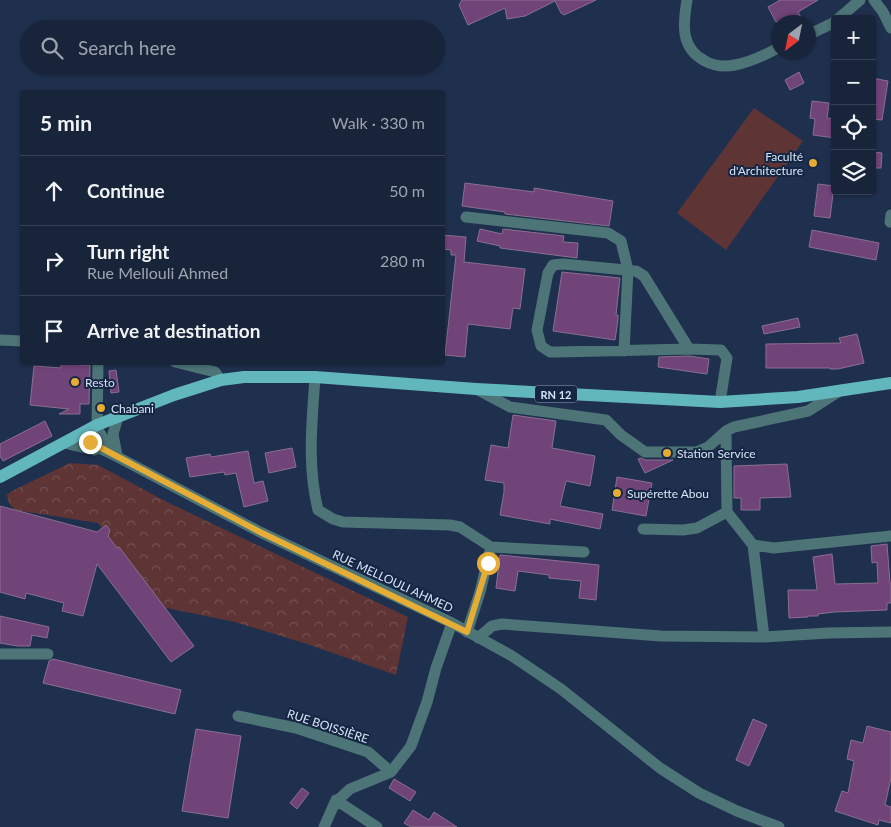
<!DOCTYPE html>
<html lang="en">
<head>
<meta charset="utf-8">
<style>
  :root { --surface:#17243a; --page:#243045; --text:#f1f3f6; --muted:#9ea4af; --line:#364154 }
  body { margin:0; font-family:Lato,sans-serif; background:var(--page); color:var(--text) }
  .controls { position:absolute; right:15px; top:15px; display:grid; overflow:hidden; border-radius:5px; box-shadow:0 1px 4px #0004 }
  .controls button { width:45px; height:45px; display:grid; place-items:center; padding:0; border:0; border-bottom:1px solid var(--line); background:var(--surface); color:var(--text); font:25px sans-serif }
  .compass { position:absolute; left:771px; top:15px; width:45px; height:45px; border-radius:50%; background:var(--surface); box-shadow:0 1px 4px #0004; rotate:212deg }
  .stop { position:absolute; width:15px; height:15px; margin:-11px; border:4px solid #e6ad36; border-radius:50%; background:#fff }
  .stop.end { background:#e6ad36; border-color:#fff; box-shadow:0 1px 5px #0008 }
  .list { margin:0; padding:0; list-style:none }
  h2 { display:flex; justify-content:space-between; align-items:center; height:65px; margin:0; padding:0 20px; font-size:21px }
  h2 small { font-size:16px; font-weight:400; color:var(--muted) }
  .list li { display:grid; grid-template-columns:32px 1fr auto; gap:15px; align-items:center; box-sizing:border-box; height:70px; padding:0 20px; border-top:1px solid var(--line) }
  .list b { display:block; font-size:19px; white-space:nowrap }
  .list p { margin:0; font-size:16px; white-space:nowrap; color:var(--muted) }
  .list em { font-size:16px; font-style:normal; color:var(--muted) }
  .icon { flex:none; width:28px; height:28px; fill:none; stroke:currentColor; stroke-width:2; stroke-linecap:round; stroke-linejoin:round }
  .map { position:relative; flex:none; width:891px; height:827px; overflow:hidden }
  .search { position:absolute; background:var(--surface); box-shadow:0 1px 4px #0004; left:20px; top:20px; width:425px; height:55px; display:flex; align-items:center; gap:12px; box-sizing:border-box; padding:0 18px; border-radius:28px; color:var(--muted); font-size:19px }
  .panel { position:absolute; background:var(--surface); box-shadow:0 1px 4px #0004; left:20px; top:90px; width:425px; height:275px; border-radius:5px }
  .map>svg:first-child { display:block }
  .forest { fill:url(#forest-crowns) }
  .garden { fill:#5e3434 }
  .building { fill:#704479; stroke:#8a6f8f }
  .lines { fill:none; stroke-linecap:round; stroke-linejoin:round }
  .minor { stroke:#4d7477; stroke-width:11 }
  .major { stroke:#62b7bc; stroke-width:12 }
  .route { stroke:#e6ad36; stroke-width:6 }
  .poi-dot { fill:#e6ad36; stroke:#152643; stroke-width:2 }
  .labels { text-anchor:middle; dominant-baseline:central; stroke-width:4; stroke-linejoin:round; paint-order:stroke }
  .shield { fill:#152643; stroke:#9eabc1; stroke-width:1 }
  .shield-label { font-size:11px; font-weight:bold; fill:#d8e4f7 }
  .poi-label { font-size:12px; fill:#d8e4f7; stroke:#152643; text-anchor:start }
  .street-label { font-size:12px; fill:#d8e4f7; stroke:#152643 }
</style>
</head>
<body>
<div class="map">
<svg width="891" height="827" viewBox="0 0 891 827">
  <defs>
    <pattern id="forest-crowns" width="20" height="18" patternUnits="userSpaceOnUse" patternTransform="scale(1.25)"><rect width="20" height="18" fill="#5e3434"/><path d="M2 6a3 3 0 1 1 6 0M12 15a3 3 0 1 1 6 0" fill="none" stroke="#745152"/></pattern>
  </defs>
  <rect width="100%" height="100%" fill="#1f304e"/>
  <path class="forest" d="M70 463 98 465 169 503 408 617 396 675 304 643 235 622 162 607 98 523 15 510 9 503 7 495 12 491Z"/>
  <path class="garden" d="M754 108 803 141 726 250 677 213Z"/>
  <path class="building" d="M462 0H596L564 15 561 13 555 1 525 16 507 19 505 8 468 25 459 5Z
    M780 0H818L798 12 804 22H776L768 7Z
    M799 72 804 83 790 90 785 80Z
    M872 78 888 81 882 120 872 119Z
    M812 101 829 103 827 118 835 119V138L813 135 815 119 810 118Z
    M872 152 882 153 881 168H872Z
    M465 183 534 192V188L613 201 609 226 505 214V212L462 206Z
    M818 184 834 186 830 218 814 216Z
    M480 229 502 234 503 229 564 236 563 242 578 243 577 258 500 248V246L477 241Z
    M812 230 879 243 876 260 809 247Z
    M442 235 466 237 464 262 525 269 520 309 513 308 510 329 468 324 465 357 445 355 456 255H451V250L442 249Z
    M562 272 620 278 616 315H618V320L615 340 553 331Z
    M798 318 800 327 764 334 762 326Z
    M857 334 864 363 838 369H830V368H766V344L841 343 839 338Z
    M659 357 689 356 709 359 707 374 658 367Z
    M61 362H79V365H90L89 404H80V414H59L69 409 30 405 34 366 61 368Z
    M116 370 119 392 111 393 109 371Z
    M513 415 556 421 552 448 595 456 590 486 566 481 560 506 603 514 600 529 550 519V524L500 515 504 492V483L485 480 491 445 508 448Z
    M45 421 52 436 3 461 0 456V444Z
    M292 448 296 467 269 473 265 453Z
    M248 451 254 483 263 481 268 501 244 507 236 473 225 475 224 472 190 477 186 458 210 454 211 457Z
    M641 458 645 460H673L645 473 638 459Z
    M787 464 791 497 760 498V510H741V498H734V466Z
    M617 477 652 483 646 516 612 510Z
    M0 506 97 532 106 525 110 530 108 536 117 548 119 547 194 646 171 662 97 564 83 616 62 611 64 603 26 593 25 599 0 592Z
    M887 544 890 583H891V603H887V610L834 612 818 614V616H808V617L789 618 788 590H817L813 557 832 554 835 584 878 583 877 562 872 563 871 546Z
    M500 555 599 565 596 600 579 598 581 581 549 578V575L518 571 515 591 496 588Z
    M0 616 49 627 47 638 32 635 30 646H18L0 643Z
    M53 659 181 690 175 714 43 683 49 661Z
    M753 719 767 725 749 766 736 760Z
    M867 726 891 732V778L885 805 891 807V823L879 820 878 825 835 811 842 791 848 793 854 761 847 759 851 740 863 743Z
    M196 729 241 736 228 818 182 811Z
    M394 779 416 792 410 801 389 788Z
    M302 788 309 793 297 809 290 803Z
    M413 810 429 820 434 812 457 827H411L404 823Z"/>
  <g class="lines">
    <path class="minor" d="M687 0C683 24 680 48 705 61 714 66 725 67 735 65 750 62 765 55 778 48
      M874 0 883 12 891 28
      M838 19 860 0
      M808 35 835 22
      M466 217 608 233 621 241 628 270 624 351
      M890 222 891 215
      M563 264 636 271 644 276 689 349 558 352H550L541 346 537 330 548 273 553 265Z
      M0 340 22 341
      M689 349 721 350 727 358 720 402
      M98 362 97 428 112 454
      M175 362 215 372 221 380
      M315 377C312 422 307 465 318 510L333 519 343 522 450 525 460 527 491 547 480 592 467 632
      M476 389 510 407 606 420 621 435 645 452H696L708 447 726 431 734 427 808 411 841 390
      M726 431 727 512 753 545 774 548 891 536
      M76 437 112 454 260 532 452 623 512 656 561 689 660 768 699 793 737 811 779 827
      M64 443 94 450
      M117 456 113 434 118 417
      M643 529 683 530 697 528 727 512
      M753 545 764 637
      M491 547 584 552
      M478 638 492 626 502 624 661 636 764 637 828 633 891 632
      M0 654H48
      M238 716 296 728 368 752 391 772 411 746 427 702 436 668 452 623
      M336 800 377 827
      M324 827 336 800H338L350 789 391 772"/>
    <path class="major" d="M0 477 97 425 174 395 221 380 244 377H315L476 389 720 402 798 397 891 383"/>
  </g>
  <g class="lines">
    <path class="route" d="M90 442 260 532 467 632 488 563"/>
  </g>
  <g class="poi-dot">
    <circle cx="813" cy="163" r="5"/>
    <circle cx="75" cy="382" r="5"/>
    <circle cx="101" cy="408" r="5"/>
    <circle cx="667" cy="453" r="5"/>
    <circle cx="617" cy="493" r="5"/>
  </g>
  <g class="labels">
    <rect class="shield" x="535" y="385.5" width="42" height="17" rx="4"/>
    <g class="shield-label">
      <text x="556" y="394">RN 12</text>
    </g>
    <g class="poi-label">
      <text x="803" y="156" text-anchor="end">Faculté<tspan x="803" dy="14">d'Architecture</tspan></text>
      <text x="85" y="382">Resto</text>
      <text x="111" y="408">Chabani</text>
      <text x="677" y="453">Station Service</text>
      <text x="627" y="493">Supérette Abou</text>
    </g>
    <g class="street-label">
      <text transform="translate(393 581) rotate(25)">RUE MELLOULI AHMED</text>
      <text transform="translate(328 726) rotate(18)">RUE BOISSIÈRE</text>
    </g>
  </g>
</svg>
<div class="controls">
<button>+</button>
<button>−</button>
<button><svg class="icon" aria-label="locate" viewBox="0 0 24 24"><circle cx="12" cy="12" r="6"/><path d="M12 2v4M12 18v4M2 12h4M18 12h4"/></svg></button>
<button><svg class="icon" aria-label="layers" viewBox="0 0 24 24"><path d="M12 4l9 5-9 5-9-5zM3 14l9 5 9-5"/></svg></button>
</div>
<svg class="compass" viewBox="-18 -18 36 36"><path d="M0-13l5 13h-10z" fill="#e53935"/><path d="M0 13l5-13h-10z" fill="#9ea4af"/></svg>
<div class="stop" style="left:488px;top:563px"></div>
<div class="stop end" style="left:90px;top:442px"></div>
<div class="search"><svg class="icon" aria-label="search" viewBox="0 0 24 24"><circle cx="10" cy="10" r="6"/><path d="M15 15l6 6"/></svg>Search here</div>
<section class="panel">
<h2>5 min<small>Walk · 330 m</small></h2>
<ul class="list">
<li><svg class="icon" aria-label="ahead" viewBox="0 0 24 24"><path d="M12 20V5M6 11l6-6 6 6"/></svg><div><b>Continue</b></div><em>50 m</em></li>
<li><svg class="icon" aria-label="right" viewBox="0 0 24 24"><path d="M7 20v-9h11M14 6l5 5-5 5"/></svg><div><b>Turn right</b><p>Rue Mellouli Ahmed</p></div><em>280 m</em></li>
<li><svg class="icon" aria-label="arrive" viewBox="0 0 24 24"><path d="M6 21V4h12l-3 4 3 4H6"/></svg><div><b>Arrive at destination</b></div></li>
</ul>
</section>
</div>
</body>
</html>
